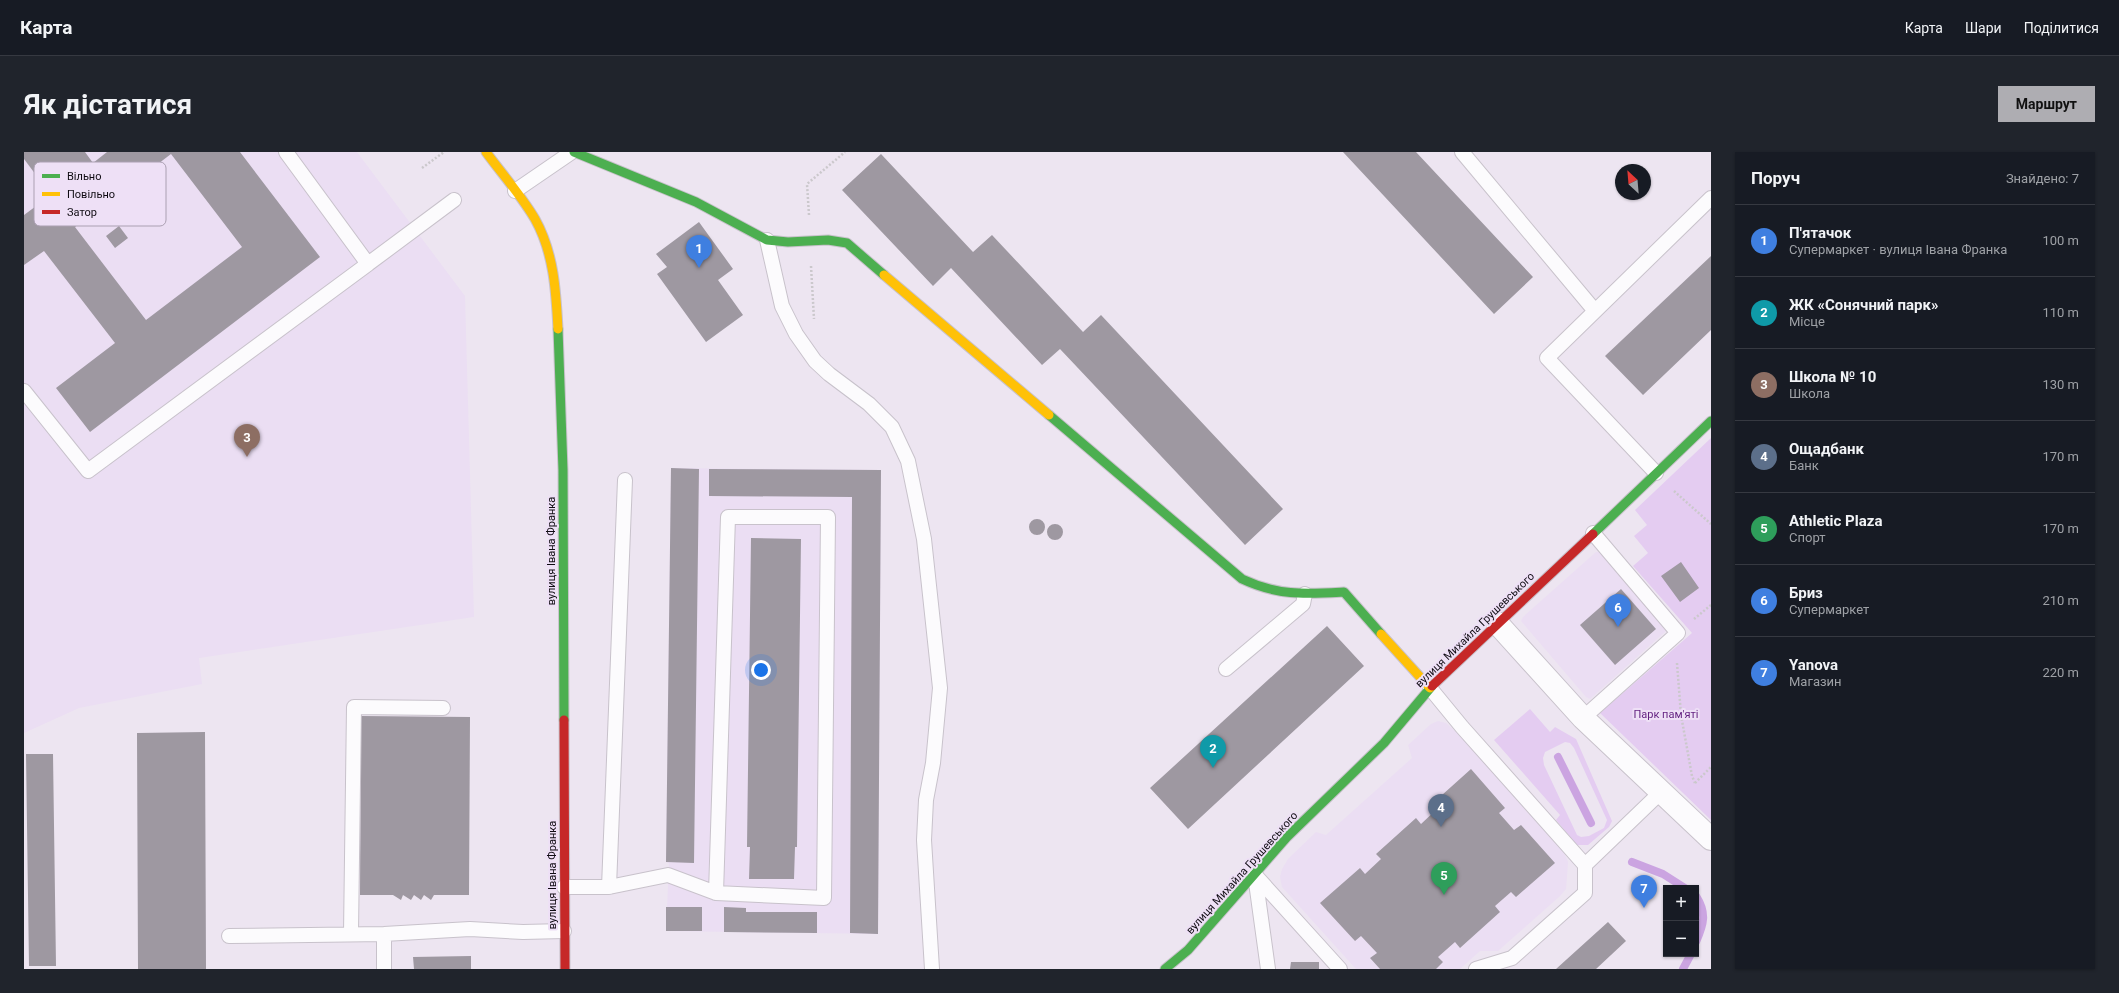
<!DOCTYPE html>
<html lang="uk">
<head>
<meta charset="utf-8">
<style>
  :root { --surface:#171b24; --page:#20242c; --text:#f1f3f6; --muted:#9ea1a6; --line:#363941; --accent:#aeadb2 }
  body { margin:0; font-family:Roboto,sans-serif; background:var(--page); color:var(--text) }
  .controls { position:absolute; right:12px; bottom:12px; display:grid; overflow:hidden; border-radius:0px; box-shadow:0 1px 3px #0004 }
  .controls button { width:36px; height:36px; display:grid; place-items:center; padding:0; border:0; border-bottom:1px solid var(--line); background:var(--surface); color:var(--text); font:20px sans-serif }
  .compass { position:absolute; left:1591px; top:12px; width:36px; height:36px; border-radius:50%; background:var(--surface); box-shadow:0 1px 3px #0004; rotate:334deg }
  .you { position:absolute; left:737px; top:518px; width:14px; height:14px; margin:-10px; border:3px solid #fff; border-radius:50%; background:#1a73e8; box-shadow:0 0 0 6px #1a73e833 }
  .badge { display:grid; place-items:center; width:26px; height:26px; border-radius:50%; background:var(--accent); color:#fff; font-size:13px; font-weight:700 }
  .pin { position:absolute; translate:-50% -33px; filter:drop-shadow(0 1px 2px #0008) }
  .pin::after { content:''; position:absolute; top:21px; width:14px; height:12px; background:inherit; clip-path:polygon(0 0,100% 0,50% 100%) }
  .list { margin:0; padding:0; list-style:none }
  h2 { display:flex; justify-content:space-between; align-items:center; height:52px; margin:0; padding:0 16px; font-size:17px }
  h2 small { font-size:13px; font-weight:400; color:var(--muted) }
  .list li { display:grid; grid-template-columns:26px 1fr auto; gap:12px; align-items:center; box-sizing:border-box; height:72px; padding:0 16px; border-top:1px solid var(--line) }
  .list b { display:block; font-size:15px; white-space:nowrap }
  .list p { margin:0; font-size:13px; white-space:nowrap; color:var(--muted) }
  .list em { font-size:13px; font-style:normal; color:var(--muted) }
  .map { position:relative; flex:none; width:1687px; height:817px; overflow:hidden; border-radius:0px }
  header { display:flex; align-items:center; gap:24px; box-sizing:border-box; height:56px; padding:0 20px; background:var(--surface); border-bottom:1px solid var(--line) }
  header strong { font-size:19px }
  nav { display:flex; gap:22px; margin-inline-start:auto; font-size:14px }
  .intro { display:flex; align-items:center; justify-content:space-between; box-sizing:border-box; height:96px; padding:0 24px }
  h1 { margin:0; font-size:28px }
  .button { padding:10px 18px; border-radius:0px; background:var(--accent); color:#111; font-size:14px; font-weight:700 }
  main { display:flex; gap:24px; padding:0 24px }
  aside { flex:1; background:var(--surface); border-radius:0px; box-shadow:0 1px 3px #0004 }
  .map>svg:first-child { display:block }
  .built { fill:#ebdef3 }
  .green { fill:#e4ccf1; fill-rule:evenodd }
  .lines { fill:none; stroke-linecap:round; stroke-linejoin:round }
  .stream { stroke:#cba4e1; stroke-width:8 }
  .building { fill:#9e98a1; fill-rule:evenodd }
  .lane-casing { stroke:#c8c2cb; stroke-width:16 }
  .street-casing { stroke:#c8c2cb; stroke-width:24 }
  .fast-casing { stroke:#c8c2cb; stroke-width:11 }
  .slow-casing { stroke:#c8c2cb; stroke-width:11 }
  .jam-casing { stroke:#c8c2cb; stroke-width:11 }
  .path { stroke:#cbc8cc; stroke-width:2.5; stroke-dasharray:2 2; stroke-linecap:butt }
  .lane { stroke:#fcfbfd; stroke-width:14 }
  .street { stroke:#fcfbfd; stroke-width:22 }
  .fast { stroke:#4caf50; stroke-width:9 }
  .slow { stroke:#ffc107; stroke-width:9 }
  .jam { stroke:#c62828; stroke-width:9 }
  .labels { text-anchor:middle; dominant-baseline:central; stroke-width:4; stroke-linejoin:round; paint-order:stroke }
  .street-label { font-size:11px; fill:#0f0b12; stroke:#eee0f6 }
  .park-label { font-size:11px; fill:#611f7f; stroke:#eee0f6 }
  .key { fill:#eee0f6; stroke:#aba0b2; stroke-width:1 }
  .key-label { font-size:11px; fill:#0f0b12 }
</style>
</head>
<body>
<header>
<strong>Карта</strong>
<nav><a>Карта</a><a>Шари</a><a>Поділитися</a></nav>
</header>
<div class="intro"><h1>Як дістатися</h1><a class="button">Маршрут</a></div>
<main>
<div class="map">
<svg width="1687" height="817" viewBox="0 0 1687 817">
  <rect width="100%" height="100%" fill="#ede5f1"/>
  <path class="built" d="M0 0H333L441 144 450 465 175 506 178 532 55 556 0 581Z
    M647 316 857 318 854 782 642 779 645 711 642 710Z
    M1572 400H1576L1640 474 1642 479 1566 547 1562 545 1497 469 1499 465Z
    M1414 569 1422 571 1433 581 1540 701 1544 710 1542 737 1536 744 1474 799H1456L1436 817H1332L1258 735 1256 725 1258 717 1264 707 1292 680 1302 683 1388 606 1384 593 1407 572Z"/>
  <path class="green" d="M1687 286V668L1576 561 1668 481 1609 414 1624 401 1610 384 1623 373 1611 358Z
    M1506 557 1526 580 1531 575 1552 587 1588 669 1585 675 1564 693H1553L1532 668 1536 663 1470 588ZM1541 590 1546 591 1550 596 1583 668 1580 676 1565 684 1557 685 1553 683 1520 613 1519 606 1521 600Z"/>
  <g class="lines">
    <path class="stream" d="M1534 605 1567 671
      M1608 710 1639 722 1661 736
      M1672 744C1683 761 1680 772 1672 790
      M1659 817 1667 802"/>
  </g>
  <path class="building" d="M0 0H61L69 11 83 0H216L296 105 66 280 32 236 91 191 20 99 0 113V63L27 43 0 7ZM147 2 218 95 122 168 51 75Z
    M1319 0H1392L1509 125 1470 162Z
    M857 2 949 100 968 83 1059 180 1077 163 1259 357 1221 393 1036 197 1018 213 927 116 909 134 818 38Z
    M675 70 709 117 694 128 719 163 682 190 633 122 643 115 632 102Z
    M95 74 104 86 91 96 82 84Z
    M1687 104V178L1619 243 1581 204Z
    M647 316 675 317 670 711 642 710Z
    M685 317 857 318 854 782 826 781 828 345 685 344Z
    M1005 375a8 8 0 1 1 16 0a8 8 0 1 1-16 0Z
    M1023 380a8 8 0 1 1 16 0a8 8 0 1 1-16 0Z
    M727 386 777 387 773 695H771L770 727H725L726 695H723Z
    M1657 410 1675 436 1656 450 1637 424Z
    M1597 437 1632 477 1591 513 1556 473Z
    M1303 474 1340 514 1164 677 1126 636Z
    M337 564 446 565 445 743H410L407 748 400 743 397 748 390 743 387 748 379 743 377 748 369 743H336Z
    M181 580 182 817H114L113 581Z
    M2 602H29L32 814H5Z
    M1447 617 1481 656 1475 661 1490 678 1497 673 1531 711 1492 745 1487 740 1471 754 1476 760 1436 796 1431 790 1414 805 1419 810 1412 817H1356L1346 806 1353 801 1337 784 1331 789 1296 751 1336 716 1341 722 1357 707 1352 702 1392 666 1397 672 1413 657 1408 652Z
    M642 755H678V779H642Z
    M700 755 722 756V760H793V781L700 780Z
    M1584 770 1602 789 1572 817H1532Z
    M447 804V817H390L389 805Z
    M1267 810H1295V817H1266Z"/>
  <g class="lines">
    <g class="lane-casing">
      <path id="lane" d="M1438 0 1571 159
        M491 39 548 0
        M743 88 758 154 772 182 791 209 805 222 845 252 868 275 884 309 900 387 916 536 909 611 902 648 900 688 908 817
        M344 112 430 48
        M0 239 64 319 344 112 262 0
        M1632 321 1523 206 1687 46
        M1202 517 1279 452 1281 442
        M1406 536 1438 575 1561 713V741L1488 806 1452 817
        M1559 566 1654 481 1569 381
        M1561 713 1637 640
        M1231 723 1316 817
        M1231 723 1244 817
        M540 735H585L644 723 692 741 704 365H804L800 746 692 741
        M585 735 601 328
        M327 781 330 555 419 556
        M205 784 360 782 446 777 499 780 540 779
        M360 817V782"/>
    </g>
    <g class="street-casing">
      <path id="street" d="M1473 471 1559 566 1687 687"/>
    </g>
    <g class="fast-casing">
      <path id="fast" d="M550 0 672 50 743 88 764 90 804 88 823 91 860 123
        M534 177 539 318 540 568
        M1025 263 1218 427C1254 444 1281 442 1320 440L1357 482
        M1569 382 1687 269
        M1141 817 1164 798 1263 685 1360 591 1408 534"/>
    </g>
    <g class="slow-casing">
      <path id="slow" d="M462 0C478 22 497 43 511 67 530 101 532 139 534 177
        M860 123 1025 263
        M1357 482 1406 536"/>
    </g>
    <g class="jam-casing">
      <path id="jam" d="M1408 534 1569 382
        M540 568 541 817"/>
    </g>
    <path class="path" d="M398 16 420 0
      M785 63 783 32 821 0
      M787 114 790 167
      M1650 339 1687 372
      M1670 467 1687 453
      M1653 511 1657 563 1668 624 1671 631
      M1671 631 1687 615"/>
    <use href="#lane" class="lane"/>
    <use href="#street" class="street"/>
    <use href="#fast" class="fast"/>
    <use href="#slow" class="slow"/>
    <use href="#jam" class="jam"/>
  </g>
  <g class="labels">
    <g class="street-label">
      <text transform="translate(527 399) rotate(-90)">вулиця Івана Франка</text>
      <text transform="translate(1451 478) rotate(-44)">вулиця Михайла Грушевського</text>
      <text transform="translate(1218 721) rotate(-48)">вулиця Михайла Грушевського</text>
      <text transform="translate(528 723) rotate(-90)">вулиця Івана Франка</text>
    </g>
    <g class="park-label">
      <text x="1642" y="562">Парк пам'яті</text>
    </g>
  </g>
  <rect x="10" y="10" width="132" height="64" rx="6" class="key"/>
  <rect x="18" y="22" width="18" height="4" fill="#4caf50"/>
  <rect x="18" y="40" width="18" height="4" fill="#ffc107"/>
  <rect x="18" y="58" width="18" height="4" fill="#c62828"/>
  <g class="key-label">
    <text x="43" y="28">Вільно</text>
    <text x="43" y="46">Повільно</text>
    <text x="43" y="64">Затор</text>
  </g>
</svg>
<div class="controls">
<button>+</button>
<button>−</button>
</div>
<svg class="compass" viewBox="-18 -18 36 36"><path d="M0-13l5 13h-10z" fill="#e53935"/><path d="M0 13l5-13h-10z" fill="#9ea1a6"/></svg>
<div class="you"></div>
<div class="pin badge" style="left:675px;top:116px;background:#3f7fe0">1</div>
<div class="pin badge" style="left:1189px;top:616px;background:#0f9aa8">2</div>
<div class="pin badge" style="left:223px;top:305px;background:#8d6e63">3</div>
<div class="pin badge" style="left:1417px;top:675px;background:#5c6f8a">4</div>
<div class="pin badge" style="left:1420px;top:743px;background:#2e9e5b">5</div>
<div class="pin badge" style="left:1594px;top:475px;background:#3f7fe0">6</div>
<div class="pin badge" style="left:1620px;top:756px;background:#3f7fe0">7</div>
</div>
<aside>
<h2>Поруч<small>Знайдено: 7</small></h2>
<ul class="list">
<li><span class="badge" style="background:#3f7fe0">1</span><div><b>П'ятачок</b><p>Супермаркет · вулиця Івана Франка</p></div><em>100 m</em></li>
<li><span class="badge" style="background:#0f9aa8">2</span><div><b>ЖК «Сонячний парк»</b><p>Місце</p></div><em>110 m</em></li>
<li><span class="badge" style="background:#8d6e63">3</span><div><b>Школа № 10</b><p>Школа</p></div><em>130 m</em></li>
<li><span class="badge" style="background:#5c6f8a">4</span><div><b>Ощадбанк</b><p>Банк</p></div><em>170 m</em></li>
<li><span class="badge" style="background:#2e9e5b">5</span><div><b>Athletic Plaza</b><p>Спорт</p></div><em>170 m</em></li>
<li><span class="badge" style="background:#3f7fe0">6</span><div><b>Бриз</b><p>Супермаркет</p></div><em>210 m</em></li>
<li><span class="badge" style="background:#3f7fe0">7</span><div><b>Yanova</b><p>Магазин</p></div><em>220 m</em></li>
</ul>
</aside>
</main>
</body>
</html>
